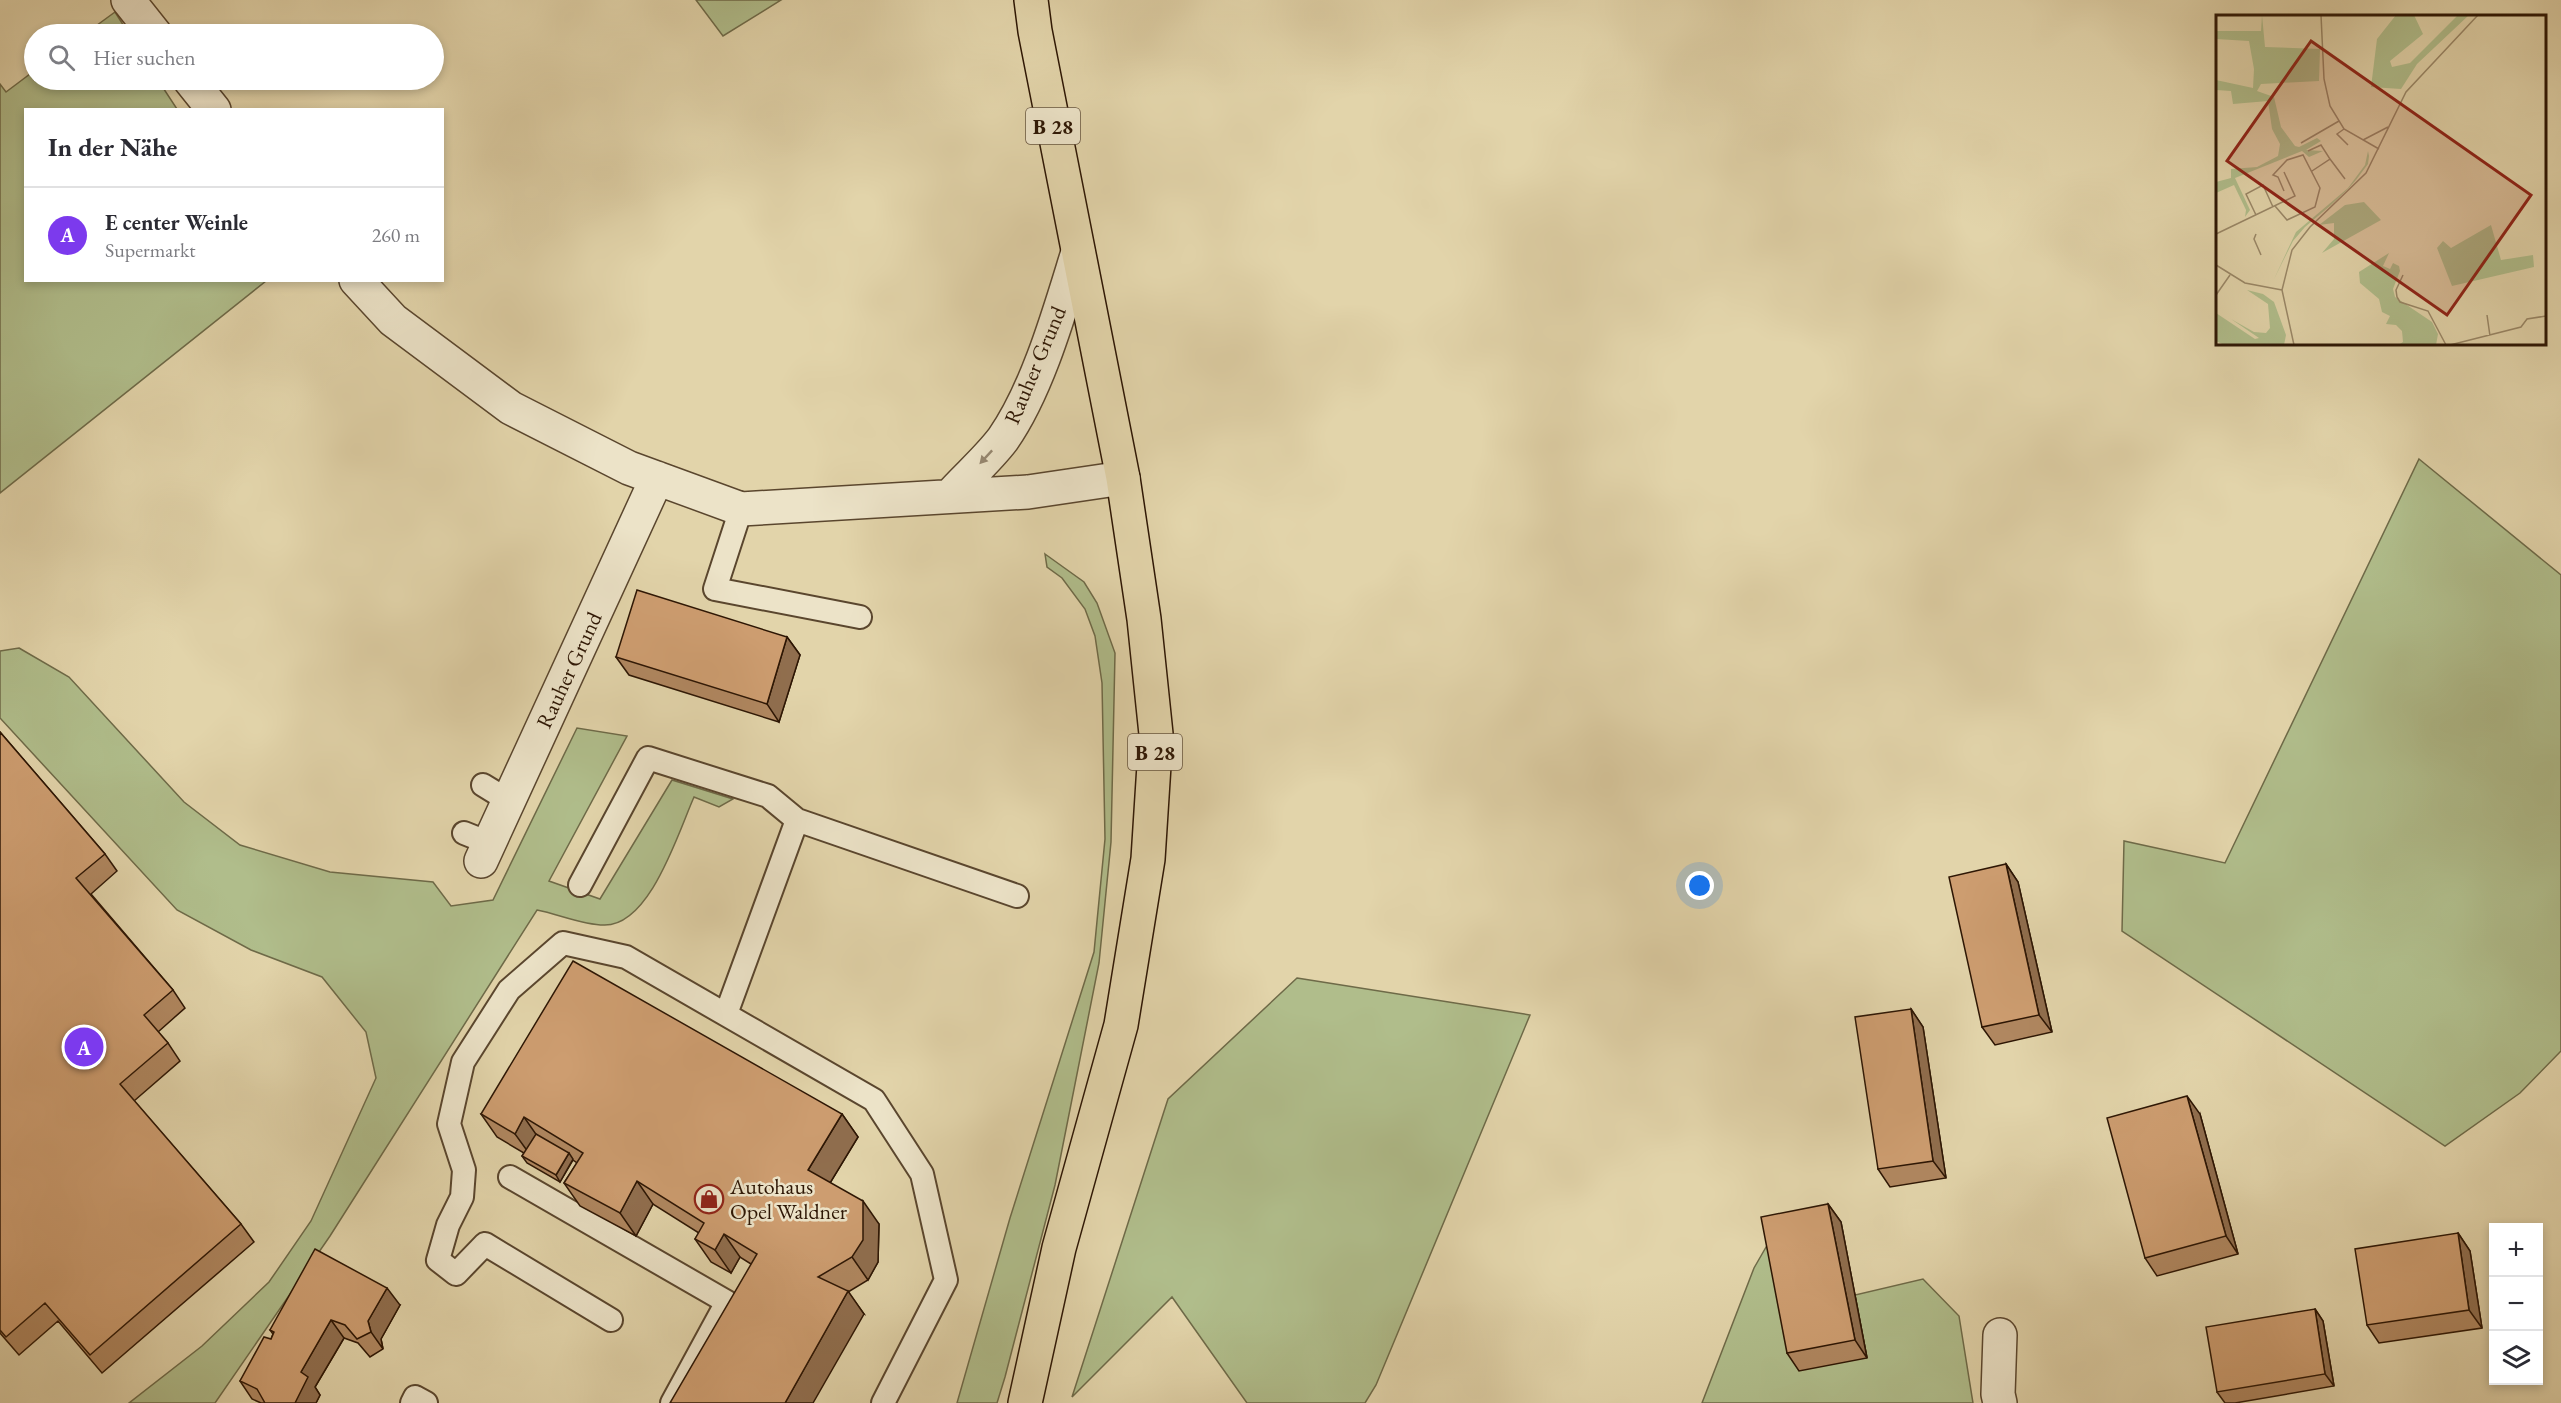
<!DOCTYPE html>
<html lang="de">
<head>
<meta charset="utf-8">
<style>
  :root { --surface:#fff; --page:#f2f2f3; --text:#2b2b33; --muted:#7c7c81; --line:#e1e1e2; --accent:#7c3aed }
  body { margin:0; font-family:"EB Garamond",serif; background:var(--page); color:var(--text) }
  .controls { position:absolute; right:18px; bottom:18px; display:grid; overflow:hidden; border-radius:0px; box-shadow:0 3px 9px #0003 }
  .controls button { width:54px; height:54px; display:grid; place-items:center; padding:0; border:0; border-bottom:2px solid var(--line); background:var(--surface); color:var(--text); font:30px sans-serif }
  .you { position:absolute; left:1700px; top:886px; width:21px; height:21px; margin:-15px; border:4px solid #fff; border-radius:50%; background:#1a73e8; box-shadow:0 0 0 9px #1a73e833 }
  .badge { display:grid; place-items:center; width:39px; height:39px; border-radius:50%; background:var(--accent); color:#fff; font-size:20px; font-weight:700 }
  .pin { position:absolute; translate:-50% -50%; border:3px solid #fff; box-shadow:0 2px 6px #0006 }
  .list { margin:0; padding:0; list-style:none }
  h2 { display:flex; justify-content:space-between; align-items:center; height:78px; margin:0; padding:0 24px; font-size:26px }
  h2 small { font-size:20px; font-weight:400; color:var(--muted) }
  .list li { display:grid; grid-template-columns:39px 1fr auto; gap:18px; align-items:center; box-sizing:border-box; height:96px; padding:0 24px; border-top:2px solid var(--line) }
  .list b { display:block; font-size:22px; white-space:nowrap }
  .list p { margin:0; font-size:20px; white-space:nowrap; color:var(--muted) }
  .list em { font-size:20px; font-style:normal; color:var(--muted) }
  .icon { flex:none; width:33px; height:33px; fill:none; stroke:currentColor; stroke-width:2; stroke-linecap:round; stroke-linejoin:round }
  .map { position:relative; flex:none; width:2561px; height:1403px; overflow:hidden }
  .search { position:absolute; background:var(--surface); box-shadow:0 3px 9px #0003; left:24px; top:24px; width:420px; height:66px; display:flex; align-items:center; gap:15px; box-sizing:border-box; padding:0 21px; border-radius:33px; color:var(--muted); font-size:22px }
  .panel { position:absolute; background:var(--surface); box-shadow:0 3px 9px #0003; left:24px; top:108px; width:420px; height:174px; border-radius:0px }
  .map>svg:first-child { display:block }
  .green { fill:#b0bd8b; stroke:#6e6a48; stroke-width:1.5 }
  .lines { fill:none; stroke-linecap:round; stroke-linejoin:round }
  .lane-casing { stroke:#5a462e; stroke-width:26 }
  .street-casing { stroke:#5a462e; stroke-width:36 }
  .primary-casing { stroke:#2d1604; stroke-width:36 }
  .lane { stroke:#ece3c8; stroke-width:22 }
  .street { stroke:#ece3c8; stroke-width:33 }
  .primary { stroke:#e2d4aa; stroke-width:33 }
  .wall { fill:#b08760; stroke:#2d1604; stroke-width:1.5 }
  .shaded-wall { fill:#906e4e; stroke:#2d1604; stroke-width:1.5 }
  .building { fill:#cd9d70; stroke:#2d1604; stroke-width:1.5 }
  .oneway { fill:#968770 }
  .labels { text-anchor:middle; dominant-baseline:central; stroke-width:5; stroke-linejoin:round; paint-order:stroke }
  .shield { fill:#ece3c8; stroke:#66543f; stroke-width:1.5 }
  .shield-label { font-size:21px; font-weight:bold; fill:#2d1604 }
  .street-label { font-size:22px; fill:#2d1604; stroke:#ece3c8 }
  .poi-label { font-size:22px; fill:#2d1604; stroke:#ece3c8; text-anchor:start }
  .inset-road { fill:none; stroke:#9a8868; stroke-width:1.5 }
  .view { fill:#8f2418; fill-opacity:0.15; stroke:#8f2418; stroke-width:3 }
  .inset-edge { fill:none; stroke:#2d1604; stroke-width:3 }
</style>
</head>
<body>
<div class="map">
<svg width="2561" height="1403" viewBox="0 0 2561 1403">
  <rect width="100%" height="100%" fill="#e2d4aa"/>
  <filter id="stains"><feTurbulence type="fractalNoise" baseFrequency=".00333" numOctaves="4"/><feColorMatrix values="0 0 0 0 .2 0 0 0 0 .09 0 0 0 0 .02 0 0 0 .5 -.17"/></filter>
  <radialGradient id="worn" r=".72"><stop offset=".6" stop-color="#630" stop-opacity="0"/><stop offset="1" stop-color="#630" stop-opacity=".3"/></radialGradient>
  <path class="green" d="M696 0H781L723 36Z
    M115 12 129 34H85Z
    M34 71V80H158L177 109 26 110V280L266 281 0 493V84L6 92Z
    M2419 459 2561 575V1051L2520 1093 2445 1146 2122 931 2124 841 2225 863Z
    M1045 554 1084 582 1097 603 1115 653 1111 842 1099 963 1055 1185 1005 1377 997 1403H957L1010 1218 1094 952 1105 839 1102 683 1095 636 1085 609 1062 578 1047 567Z
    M19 648 69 677 184 802 240 845 330 872 433 882 451 906 493 900 577 728 627 736 549 881 600 899 672 780 733 799 719 807 694 797C678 833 650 926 604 925 583 925 558 914 537 910L330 1236 215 1403H129L202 1346 269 1282 311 1221 376 1078 366 1032 322 977 251 950 177 910 0 718V651Z
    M1297 978 1530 1015 1376 1385 1365 1403H1247L1172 1297 1072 1397 1168 1099Z
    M1773 1235 1867 1358 1855 1295 1923 1279 1959 1316 1973 1403H1702L1754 1268Z"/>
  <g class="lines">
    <g class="lane-casing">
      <path id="lane" d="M741 509 715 589 860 617
        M483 785 509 801
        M797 820 1017 896
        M464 833 489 843
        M580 885 648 758 768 796 797 820 726 1014
        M510 1177 727 1302 672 1403
        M611 1320 485 1244 456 1274 438 1260 448 1225 462 1197 464 1170 449 1124 463 1062 509 990 563 943 626 957 874 1100 922 1174 946 1280 883 1403
        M412 1403 415 1397 426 1403"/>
    </g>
    <g class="street-casing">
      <path id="street" d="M128 0 155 34
        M190 80 214 110
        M356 280 393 320 511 408 629 468 741 509 1028 492 1123 478
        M950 496C967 477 988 459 1003 439 1038 389 1060 310 1078 252
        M481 861 657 478
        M2000 1403 1998 1394 2000 1335"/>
    </g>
    <g class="primary-casing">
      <path id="primary" d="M1025 1403 1059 1248 1121 1025 1148 859 1156 734 1144 619 1123 478 1035 31 1031 0"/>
    </g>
    <use href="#lane" class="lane"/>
    <use href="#street" class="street"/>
    <use href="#primary" class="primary"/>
  </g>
  <path class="wall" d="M787 637 800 655 779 722 629 675 616 657Z
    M0 732 105 854 117 871 91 894 173 990 185 1008 158 1032 168 1043 180 1061 134 1101 241 1224 254 1242 102 1373 58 1321 19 1355 0 1333Z
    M2006 864 2018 882 2052 1032 1995 1045 1982 1027Z
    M1911 1009 1923 1027 1946 1178 1890 1187 1878 1169Z
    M481 1114H842L858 1137 830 1183 879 1224 878 1262 868 1280 848 1292 864 1314 751 1264 740 1257 731 1273 711 1262 695 1239 699 1233 653 1204 636 1236 580 1206 564 1183 577 1163 573 1160 560 1182 527 1163 522 1156 524 1153 497 1137Z
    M2200 1114 2238 1254 2157 1276 2145 1258Z
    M1828 1204 1841 1222 1867 1358 1799 1371 1787 1353Z
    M2458 1233 2470 1251 2482 1328 2379 1343 2367 1325Z
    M400 1305 381 1339 383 1349 370 1357 358 1343 344 1338 315 1387 320 1395 316 1403H261L252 1399 240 1381 271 1339 273 1334 270 1330Z
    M2315 1309 2323 1321 2334 1386 2235 1403H2225L2217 1392Z"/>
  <path class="shaded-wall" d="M787 637 800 655 779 722 767 704Z
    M2006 864 2018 882 2052 1032 2039 1015Z
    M1911 1009 1923 1027 1946 1178 1933 1161Z
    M2187 1096 2200 1114 2238 1254 2226 1236Z
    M842 1114 858 1137 824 1193 808 1170Z
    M524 1117 540 1140 531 1156 515 1134Z
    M569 1153 573 1159 560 1182 556 1175Z
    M637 1181 653 1204 636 1236 620 1213Z
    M863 1201 879 1224 878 1262 868 1280 852 1257Z
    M1828 1204 1841 1222 1867 1358 1855 1340Z
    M2458 1233 2470 1251 2482 1328 2469 1310Z
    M724 1234 740 1257 731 1273 715 1250Z
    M387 1288 400 1305 381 1339 383 1349 371 1332 368 1321Z
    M848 1291 864 1314 813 1403H785Z
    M2315 1309 2323 1321 2334 1386 2325 1374Z
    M331 1320 344 1338 315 1387 320 1395 316 1403H295L301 1372Z"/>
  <path class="building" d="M637 590 787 637 767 704 616 657Z
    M0 732 105 854 76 878 173 990 144 1015 168 1043 120 1084 241 1224 90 1355 45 1303 6 1337 0 1330Z
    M2006 864 2039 1015 1982 1027 1949 877Z
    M573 961 842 1114 808 1170 863 1201V1240L852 1257 818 1277 848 1291 785 1403H670L757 1254 724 1234 715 1250 695 1239 704 1223 637 1181 620 1213 564 1183 583 1153 524 1117 515 1134 481 1114Z
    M1911 1009 1933 1161 1878 1169 1855 1017Z
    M2187 1096 2226 1236 2145 1258 2107 1118Z
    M536 1134 569 1153 556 1175 522 1156Z
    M1828 1204 1855 1340 1787 1353 1761 1217Z
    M2458 1233 2469 1310 2367 1325 2355 1249Z
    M315 1249 387 1288 368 1321 371 1332 357 1339 345 1325 331 1320 301 1372 308 1377 295 1403H265L257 1389 240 1381 264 1337 271 1339 274 1332 270 1330Z
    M2315 1309 2325 1374 2217 1392 2206 1327Z"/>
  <defs><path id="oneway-solid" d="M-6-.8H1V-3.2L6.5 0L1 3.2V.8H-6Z" transform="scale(1.5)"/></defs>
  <use class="oneway" href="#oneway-solid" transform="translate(986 457) rotate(133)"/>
  <defs>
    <g id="shop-ring" transform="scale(1.5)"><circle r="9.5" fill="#ece3c8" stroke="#8f2418" stroke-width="1.5"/><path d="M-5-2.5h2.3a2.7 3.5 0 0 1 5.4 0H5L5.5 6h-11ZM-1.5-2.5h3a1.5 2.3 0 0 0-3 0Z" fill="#8f2418"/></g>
  </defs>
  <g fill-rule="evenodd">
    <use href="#shop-ring" x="709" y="1199"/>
  </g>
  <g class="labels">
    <g class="shield">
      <rect x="1026" y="108" width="54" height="36" rx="4.5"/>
      <rect x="1128" y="734" width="54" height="36" rx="4.5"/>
    </g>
    <g class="shield-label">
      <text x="1053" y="126">B 28</text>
      <text x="1155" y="752">B 28</text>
    </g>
    <g class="street-label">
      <text transform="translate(1035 365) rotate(-67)">Rauher Grund</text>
      <text transform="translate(569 670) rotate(-65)">Rauher Grund</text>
    </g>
    <g class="poi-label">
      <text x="730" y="1186">Autohaus<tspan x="730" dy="25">Opel Waldner</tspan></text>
    </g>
  </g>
  <g transform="translate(2216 15)">
    <rect width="330" height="330" fill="#e2d4aa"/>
    <path d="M46 0 49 32 104 34 103 66 45 69 41 76 58 82 65 112 79 131 83 132 101 123 105 126 90 135 107 136 93 142 86 136 19 163 34 195 29 202 30 195 18 170 0 178V167L15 163V154L41 152 62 141 64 129 56 114 52 86 17 89 15 76 0 75V65L37 73 38 54 33 26 0 24V16H45ZM180 0H198L207 19 174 46 176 52 194 48 242 0H253L201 49 185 74 155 72 161 24ZM152 136 153 141 152 149 140 165 132 174 114 191 89 212 77 226 58 264 80 217 132 173 149 150ZM148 187 165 205 106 238 118 224V208L103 210 129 190ZM275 210 285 245 317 240 318 252 236 271 221 233 227 226 235 233ZM173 238 167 251 174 254 177 248 183 251 184 256 177 274 179 282 216 307 222 319 220 330H182L187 327 186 316 180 310 170 309 174 301 166 297 163 284 144 268 143 257ZM31 275 47 279 58 287 70 320 68 330H8L0 326V298L39 324 43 323 15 304 38 317 50 318 54 313 52 289Z" fill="#b0bd8b"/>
    <path class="inset-road" d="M105 0 108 64 114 91 128 114 163 134M128 114 121 119 132 130M147 125 172 112M85 128 123 106M92 136 105 130 114 144 96 156M114 144 129 164M59 191 71 205 99 192 104 173 87 140 71 145 57 160 62 162 68 176M40 200 30 179 47 170 57 192M0 219 79 181 68 157M40 219 38 224 45 240M0 250 29 268 66 275M187 260 180 275 181 282 184 287 212 296 230 330M0 280 14 260M271 300 274 321M78 330 66 275 76 235 94 212 150 158 190 77 262 0M234 330 305 312 311 304 330 301"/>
    <path class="view" d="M95 26 315 180 231 300 11 146Z"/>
    <rect width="330" height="330" class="inset-edge"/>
  </g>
  <rect width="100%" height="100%" filter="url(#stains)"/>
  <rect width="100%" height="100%" fill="url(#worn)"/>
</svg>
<div class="controls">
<button>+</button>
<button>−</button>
<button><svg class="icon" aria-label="layers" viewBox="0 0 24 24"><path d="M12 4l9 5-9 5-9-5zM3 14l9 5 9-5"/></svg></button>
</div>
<div class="you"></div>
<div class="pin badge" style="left:84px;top:1047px">A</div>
<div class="search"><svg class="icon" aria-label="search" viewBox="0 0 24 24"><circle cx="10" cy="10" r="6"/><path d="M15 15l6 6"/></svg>Hier suchen</div>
<section class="panel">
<h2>In der Nähe<small></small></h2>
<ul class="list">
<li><span class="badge">A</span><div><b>E center Weinle</b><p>Supermarkt</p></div><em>260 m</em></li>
</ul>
</section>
</div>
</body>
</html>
